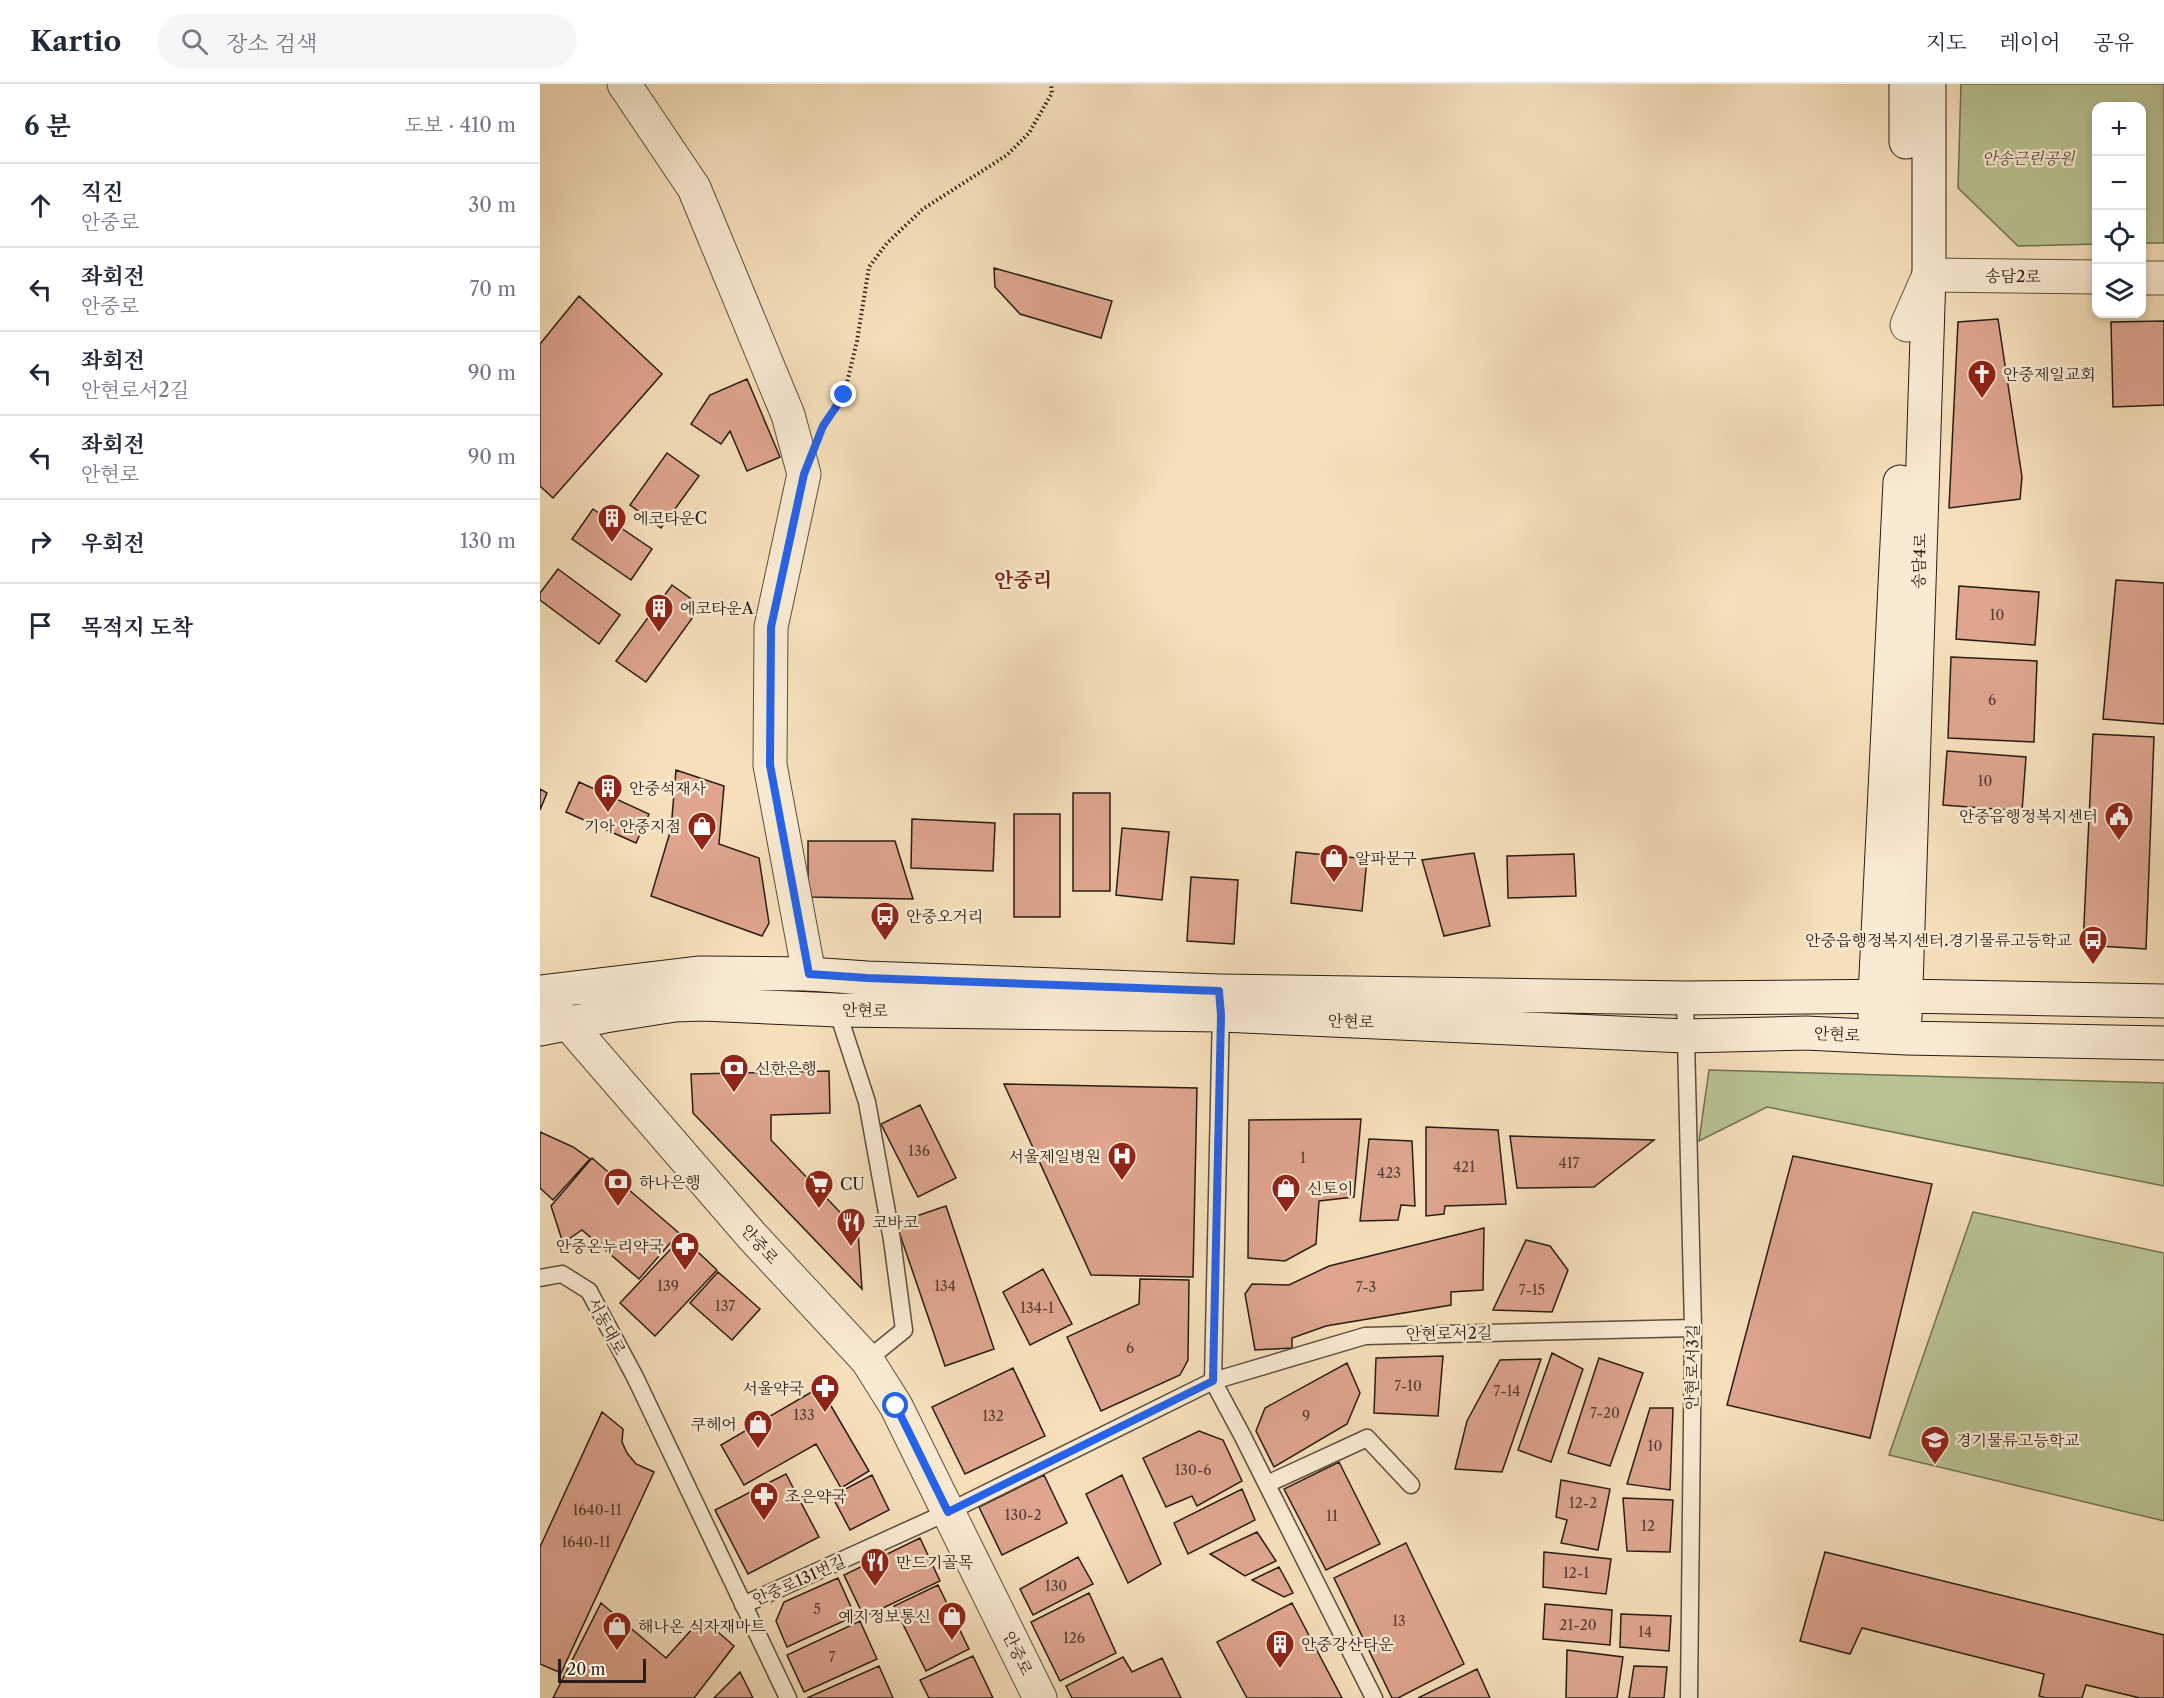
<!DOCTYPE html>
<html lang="ko">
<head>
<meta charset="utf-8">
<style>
  :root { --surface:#fff; --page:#f6f6f7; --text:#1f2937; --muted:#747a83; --line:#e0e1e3 }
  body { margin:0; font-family:"Libre Caslon Text","Noto Serif KR",serif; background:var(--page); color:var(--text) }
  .controls { position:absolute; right:18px; top:18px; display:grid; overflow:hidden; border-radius:12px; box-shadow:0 3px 9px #0003 }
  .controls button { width:54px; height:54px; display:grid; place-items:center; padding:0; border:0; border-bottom:2px solid var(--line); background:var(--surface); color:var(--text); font:30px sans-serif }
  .scale { position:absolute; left:18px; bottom:15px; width:88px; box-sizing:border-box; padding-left:6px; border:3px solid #281d16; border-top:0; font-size:16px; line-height:21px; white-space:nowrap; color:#281d16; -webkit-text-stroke:4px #f9ebd3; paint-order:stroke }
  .stop { position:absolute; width:18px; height:18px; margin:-14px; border:4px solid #2563eb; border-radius:50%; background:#fff }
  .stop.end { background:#2563eb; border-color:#fff; box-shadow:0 2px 6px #0008 }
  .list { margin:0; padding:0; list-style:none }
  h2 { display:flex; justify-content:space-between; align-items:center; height:78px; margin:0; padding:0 24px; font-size:26px }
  h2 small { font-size:20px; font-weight:400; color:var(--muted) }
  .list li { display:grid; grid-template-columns:39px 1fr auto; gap:18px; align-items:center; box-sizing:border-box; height:84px; padding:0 24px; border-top:2px solid var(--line) }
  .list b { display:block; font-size:22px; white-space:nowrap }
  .list p { margin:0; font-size:20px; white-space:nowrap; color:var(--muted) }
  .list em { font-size:20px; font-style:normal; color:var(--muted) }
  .icon { flex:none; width:33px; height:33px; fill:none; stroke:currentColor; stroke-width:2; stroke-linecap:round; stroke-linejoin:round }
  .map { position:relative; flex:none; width:1624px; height:1614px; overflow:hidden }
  header { display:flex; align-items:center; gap:36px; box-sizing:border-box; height:84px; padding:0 30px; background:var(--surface); border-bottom:2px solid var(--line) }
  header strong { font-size:28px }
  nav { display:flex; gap:33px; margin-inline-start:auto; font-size:21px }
  .search { width:420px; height:54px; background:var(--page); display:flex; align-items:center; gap:15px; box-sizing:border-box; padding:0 21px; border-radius:33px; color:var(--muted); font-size:22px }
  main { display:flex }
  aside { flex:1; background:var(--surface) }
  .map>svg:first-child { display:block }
  .green { fill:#b9c392; stroke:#707054; stroke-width:1.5 }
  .building { fill:#dfa58f; stroke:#281d16; stroke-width:1.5 }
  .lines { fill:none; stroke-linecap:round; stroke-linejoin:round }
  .service-casing { stroke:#5c4e3f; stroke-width:19 }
  .minor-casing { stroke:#5c4e3f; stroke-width:35 }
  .tertiary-casing { stroke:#5c4e3f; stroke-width:35 }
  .secondary-casing { stroke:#281d16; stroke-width:35 }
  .path { stroke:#281d16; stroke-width:4; stroke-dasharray:1.5 3; stroke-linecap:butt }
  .service { stroke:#f9ebd3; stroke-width:16 }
  .minor { stroke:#f9ebd3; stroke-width:33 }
  .tertiary { stroke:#f9ebd3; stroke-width:33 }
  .secondary { stroke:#f9ebd3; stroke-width:33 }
  .route { stroke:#2563eb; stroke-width:8 }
  .labels { text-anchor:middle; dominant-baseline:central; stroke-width:5; stroke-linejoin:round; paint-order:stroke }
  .number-label { font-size:14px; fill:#563f34 }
  .park-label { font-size:16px; font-style:italic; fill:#544f3b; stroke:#f9ebd3 }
  .street-label { font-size:16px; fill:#281d16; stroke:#f9ebd3 }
  .poi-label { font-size:16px; fill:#281d16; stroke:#f9ebd3; text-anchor:start }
  .quarter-label { font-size:20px; font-weight:bold; fill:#7a1f14; stroke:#f9ebd3 }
</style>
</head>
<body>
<header>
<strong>Kartio</strong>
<div class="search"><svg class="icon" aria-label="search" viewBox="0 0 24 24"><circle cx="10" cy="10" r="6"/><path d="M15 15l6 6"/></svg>장소 검색</div>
<nav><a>지도</a><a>레이어</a><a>공유</a></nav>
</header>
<main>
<aside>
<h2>6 분<small>도보 · 410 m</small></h2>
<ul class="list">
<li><svg class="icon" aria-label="ahead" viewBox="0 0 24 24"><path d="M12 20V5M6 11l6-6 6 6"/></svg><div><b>직진</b><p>안중로</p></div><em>30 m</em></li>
<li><svg class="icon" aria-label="left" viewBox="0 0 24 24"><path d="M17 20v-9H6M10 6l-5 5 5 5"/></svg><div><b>좌회전</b><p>안중로</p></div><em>70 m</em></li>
<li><svg class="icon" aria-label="left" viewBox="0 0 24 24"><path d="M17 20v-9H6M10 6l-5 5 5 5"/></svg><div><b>좌회전</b><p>안현로서2길</p></div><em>90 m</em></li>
<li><svg class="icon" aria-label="left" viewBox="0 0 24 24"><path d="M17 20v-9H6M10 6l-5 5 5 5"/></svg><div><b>좌회전</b><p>안현로</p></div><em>90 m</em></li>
<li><svg class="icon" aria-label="right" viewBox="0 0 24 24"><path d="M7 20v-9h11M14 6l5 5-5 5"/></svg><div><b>우회전</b></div><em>130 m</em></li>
<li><svg class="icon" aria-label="arrive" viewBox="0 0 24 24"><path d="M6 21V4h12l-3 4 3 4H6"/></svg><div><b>목적지 도착</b></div></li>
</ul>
</aside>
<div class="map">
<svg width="1624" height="1614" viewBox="0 0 1624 1614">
  <rect width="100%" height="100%" fill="#f6e0bb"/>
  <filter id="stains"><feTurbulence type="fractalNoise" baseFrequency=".00333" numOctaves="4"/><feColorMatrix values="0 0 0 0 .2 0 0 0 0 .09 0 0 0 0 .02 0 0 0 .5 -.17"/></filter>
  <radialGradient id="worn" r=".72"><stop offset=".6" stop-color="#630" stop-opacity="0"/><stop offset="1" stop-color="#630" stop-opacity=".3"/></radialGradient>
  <path class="green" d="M1421 0H1624V159H1602V22H1556V160L1478 162 1418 104Z
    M1169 986 1624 999V1102L1227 1023 1159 1057Z
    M1433 1128 1624 1169V1437L1349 1371Z"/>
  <path class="building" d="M454 184 572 217 561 254 480 230 455 203Z
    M39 212 122 290 13 414 0 402V260Z
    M1458 235 1482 393 1480 415 1409 424 1418 238Z
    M1624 237V321L1573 323 1571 238Z
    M207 295 240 373 207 387 190 347 181 360 151 340 170 311Z
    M127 369 159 392 121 444 90 421Z
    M53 425 112 465 91 496 32 455Z
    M18 485 80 531 59 560 0 516V509Z
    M1576 496 1624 499V640L1563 635Z
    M132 501 161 522 106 598 76 577Z
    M1419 502 1499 508 1495 561 1416 555Z
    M1411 573 1497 577 1494 658 1408 654Z
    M1553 650 1614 653 1606 865 1543 861Z
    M1407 667 1486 673 1482 727 1403 721Z
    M136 686 184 702 179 760 219 774 229 839 222 852 111 812 131 745Z
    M39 698 109 730 96 759 26 728Z
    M0 705 7 709 0 726Z
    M533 709H570V807H533Z
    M474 730H520V833H474Z
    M372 735 455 739 453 787 371 784Z
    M582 744 629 748 622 816 576 811Z
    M268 757H355L373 815 268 813Z
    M756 768 827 775 822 827 751 819Z
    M934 769 950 842 904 852 882 776Z
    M1034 770 1036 812 968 814 967 772Z
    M651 793 698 796 694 860 647 857Z
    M289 987 290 1029 231 1031V1056L318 1147 322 1205 153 1029 151 990Z
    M464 1000 657 1004 653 1193 551 1191Z
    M380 1021 416 1094 378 1113 341 1040Z
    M821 1035 814 1113 779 1117 776 1160 745 1177 708 1174 709 1036Z
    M886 1043 958 1046 966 1120 905 1122 904 1130 886 1132Z
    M0 1048 33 1063 50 1075 13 1116 0 1104Z
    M970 1052 1114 1056 1054 1103 977 1104Z
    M829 1055 872 1057 875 1122 861 1121 858 1136 820 1137Z
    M1253 1072 1392 1100 1330 1354 1187 1321Z
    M52 1074 139 1149 99 1195 42 1146 23 1159 11 1122Z
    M406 1122 454 1265 405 1282 356 1139Z
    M944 1144 943 1206 911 1208V1221L786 1242 752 1254V1264L715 1266 705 1210 712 1200 749 1201 789 1182Z
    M142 1153 177 1186 115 1252 80 1219Z
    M986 1156 1010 1162 1028 1186 1012 1228 953 1226Z
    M503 1185 532 1240 490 1261 463 1208Z
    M178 1188 220 1225 192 1256 150 1219Z
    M600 1195 649 1196 648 1276 640 1291 561 1327 527 1253 599 1220Z
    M1012 1269 1043 1285 1011 1378 978 1366Z
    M903 1272 898 1332 834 1329 836 1274Z
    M1059 1274 1103 1289 1070 1382 1028 1369Z
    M1001 1275 962 1388 915 1385 927 1337 960 1276Z
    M807 1279 820 1309 807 1340 734 1383 716 1347 725 1324Z
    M473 1284 505 1352 425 1390 392 1323Z
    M280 1303 329 1387 301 1404 276 1360 204 1401 181 1361Z
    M1110 1324H1133L1130 1406 1087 1400Z
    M62 1328 83 1345 82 1358 87 1369 96 1380 114 1388 21 1589 0 1580V1463Z
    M659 1347 683 1356 702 1397 657 1422 652 1412 626 1423 603 1374Z
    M799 1378 840 1460 786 1486 744 1405Z
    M246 1390 279 1453 208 1490 175 1426Z
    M332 1391 349 1426 310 1446 292 1412Z
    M504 1391 527 1439 462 1471 439 1423Z
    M582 1391 621 1480 588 1499 546 1410Z
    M1021 1396 1070 1405 1058 1466 1021 1459 1027 1436 1016 1433Z
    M702 1405 715 1436 648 1470 634 1439Z
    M1083 1414 1133 1416 1130 1468 1087 1467Z
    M717 1448 736 1477 705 1492 670 1470Z
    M380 1454 400 1497 324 1533 304 1491Z
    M866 1459 924 1580 858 1614H852L794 1494Z
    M1004 1468 1071 1475 1066 1510 1003 1503Z
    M1285 1468 1624 1551V1614H1600L1546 1601 1542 1614H1506L1499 1612 1504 1590 1322 1544 1310 1570 1260 1557Z
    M538 1473 553 1500 493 1531 480 1505Z
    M739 1483 753 1509 744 1513 712 1496Z
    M298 1494 315 1532 247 1563 236 1537 244 1518Z
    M398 1501 429 1565 386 1587 354 1522Z
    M549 1509 576 1569 520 1597 491 1538Z
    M61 1519 126 1574 162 1534 194 1562 154 1614H13Z
    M752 1519 802 1614H707L677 1558Z
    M1005 1520 1072 1526 1070 1561 1003 1555Z
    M1081 1530 1131 1532 1129 1567 1080 1563Z
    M320 1537 337 1575 264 1608 247 1571Z
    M1027 1566 1083 1573 1077 1614H1026Z
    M433 1572 453 1614H389L380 1596Z
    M583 1573 592 1588 622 1574 641 1614H532L526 1602Z
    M339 1582 353 1614H267Z
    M1094 1582 1127 1583 1124 1614H1089Z
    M937 1585 950 1614H878Z
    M200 1588 213 1614H174Z"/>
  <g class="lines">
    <g class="service-casing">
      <path id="service" d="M1145 914 1153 1244 1149 1614
        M681 925 673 1297 702 1351 834 1614
        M297 926 327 1018 352 1156 364 1246 327 1276
        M0 1194 22 1190 49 1207 95 1293 248 1614
        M727 1400 827 1354 871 1401
        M203 1521 408 1428 673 1297 825 1252 1153 1244"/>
    </g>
    <g class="minor-casing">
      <path id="minor" d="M84 0 154 104 248 331 264 390 231 543 230 681 269 890
        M1389 191 1556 193
        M1602 194H1624"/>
    </g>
    <g class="tertiary-casing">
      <path id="tertiary" d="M1367 241 1389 191
        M0 914 27 938 212 1152 327 1276 356 1322 500 1614"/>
    </g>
    <g class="secondary-casing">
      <path id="secondary" d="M1366 0V58
        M0 908 160 889 269 890 327 894 679 907 1145 914 1365 912 1624 917
        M1335 933V912L1360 398
        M1365 934 1389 191V0
        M0 945 65 932 135 921 162 920 297 926 681 931 1145 952 1266 949 1366 954 1624 959"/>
    </g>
    <path class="path" d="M284 340 304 311 317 257 329 183 347 159 383 125 467 71 489 49 512 9 511 0"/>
    <use href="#service" class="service"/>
    <use href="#minor" class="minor"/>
    <use href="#tertiary" class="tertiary"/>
    <use href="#secondary" class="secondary"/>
  </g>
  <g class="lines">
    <path class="route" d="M304 311 283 342 264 390 231 543 230 681 269 890 327 894 679 907 681 931 673 1297 408 1428 356 1322"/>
  </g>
  <defs>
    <g id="church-pin" transform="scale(1.5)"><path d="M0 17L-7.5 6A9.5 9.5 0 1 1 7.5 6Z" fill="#8f2418" stroke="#f9ebd3"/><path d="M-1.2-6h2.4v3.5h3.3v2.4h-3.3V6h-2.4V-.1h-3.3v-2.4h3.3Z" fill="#fff"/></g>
    <g id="building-pin" transform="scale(1.5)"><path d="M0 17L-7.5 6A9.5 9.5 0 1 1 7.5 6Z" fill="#8f2418" stroke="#f9ebd3"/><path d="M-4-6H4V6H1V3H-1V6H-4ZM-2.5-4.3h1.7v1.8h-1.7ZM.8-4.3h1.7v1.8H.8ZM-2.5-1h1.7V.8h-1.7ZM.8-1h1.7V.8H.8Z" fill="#fff"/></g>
    <g id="civic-pin" transform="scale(1.5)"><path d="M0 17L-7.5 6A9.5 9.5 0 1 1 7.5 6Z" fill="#8f2418" stroke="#f9ebd3"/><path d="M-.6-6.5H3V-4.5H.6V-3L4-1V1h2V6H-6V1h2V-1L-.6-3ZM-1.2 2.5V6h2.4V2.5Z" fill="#fff"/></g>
    <g id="shop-pin" transform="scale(1.5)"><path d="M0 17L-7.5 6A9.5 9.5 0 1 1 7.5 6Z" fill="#8f2418" stroke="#f9ebd3"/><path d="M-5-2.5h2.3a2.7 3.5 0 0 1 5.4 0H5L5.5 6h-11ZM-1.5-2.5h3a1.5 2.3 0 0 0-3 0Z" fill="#fff"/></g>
    <g id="bus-pin" transform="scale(1.5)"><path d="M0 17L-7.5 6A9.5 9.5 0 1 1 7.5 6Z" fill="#8f2418" stroke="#f9ebd3"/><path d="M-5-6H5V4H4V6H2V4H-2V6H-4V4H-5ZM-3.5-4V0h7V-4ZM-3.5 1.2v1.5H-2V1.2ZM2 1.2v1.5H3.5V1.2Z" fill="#fff"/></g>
    <g id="bank-pin" transform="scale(1.5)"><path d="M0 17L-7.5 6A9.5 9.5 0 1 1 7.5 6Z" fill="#8f2418" stroke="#f9ebd3"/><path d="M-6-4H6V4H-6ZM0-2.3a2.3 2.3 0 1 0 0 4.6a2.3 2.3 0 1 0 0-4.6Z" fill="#fff"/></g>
    <g id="hospital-pin" transform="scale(1.5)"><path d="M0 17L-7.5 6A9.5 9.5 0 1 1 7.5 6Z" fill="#8f2418" stroke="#f9ebd3"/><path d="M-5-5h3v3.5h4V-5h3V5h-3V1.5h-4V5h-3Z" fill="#fff"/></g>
    <g id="supermarket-pin" transform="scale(1.5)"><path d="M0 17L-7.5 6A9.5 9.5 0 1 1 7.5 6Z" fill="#8f2418" stroke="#f9ebd3"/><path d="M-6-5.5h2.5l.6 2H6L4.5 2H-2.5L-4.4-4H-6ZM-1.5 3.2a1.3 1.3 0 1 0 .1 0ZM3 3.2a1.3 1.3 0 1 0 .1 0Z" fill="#fff"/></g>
    <g id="restaurant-pin" transform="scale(1.5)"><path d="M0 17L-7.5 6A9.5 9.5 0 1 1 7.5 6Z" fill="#8f2418" stroke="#f9ebd3"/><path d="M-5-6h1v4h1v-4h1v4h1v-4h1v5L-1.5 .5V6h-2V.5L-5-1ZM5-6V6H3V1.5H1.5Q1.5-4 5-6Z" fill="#fff"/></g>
    <g id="pharmacy-pin" transform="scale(1.5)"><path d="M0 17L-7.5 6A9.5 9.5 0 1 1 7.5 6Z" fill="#8f2418" stroke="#f9ebd3"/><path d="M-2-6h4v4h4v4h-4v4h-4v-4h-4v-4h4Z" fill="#fff"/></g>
    <g id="school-pin" transform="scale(1.5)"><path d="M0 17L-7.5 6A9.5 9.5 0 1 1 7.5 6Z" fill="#8f2418" stroke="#f9ebd3"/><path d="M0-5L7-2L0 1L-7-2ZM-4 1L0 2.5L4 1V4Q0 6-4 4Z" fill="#fff"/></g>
  </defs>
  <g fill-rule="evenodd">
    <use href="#church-pin" x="1442" y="290"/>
    <use href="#building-pin" x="72" y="434"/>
    <use href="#building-pin" x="119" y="524"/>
    <use href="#building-pin" x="68" y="704"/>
    <use href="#civic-pin" x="1579" y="732"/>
    <use href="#shop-pin" x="162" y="742"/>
    <use href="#shop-pin" x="794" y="774"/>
    <use href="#bus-pin" x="345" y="832"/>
    <use href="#bus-pin" x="1553" y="856"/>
    <use href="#bank-pin" x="194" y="984"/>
    <use href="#hospital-pin" x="582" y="1072"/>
    <use href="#bank-pin" x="78" y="1098"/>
    <use href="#supermarket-pin" x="279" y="1100"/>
    <use href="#shop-pin" x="746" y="1104"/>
    <use href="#restaurant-pin" x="311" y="1138"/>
    <use href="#pharmacy-pin" x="145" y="1162"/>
    <use href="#pharmacy-pin" x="285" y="1304"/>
    <use href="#shop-pin" x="218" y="1340"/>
    <use href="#school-pin" x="1395" y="1356"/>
    <use href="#pharmacy-pin" x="224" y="1412"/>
    <use href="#restaurant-pin" x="335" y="1478"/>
    <use href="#shop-pin" x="412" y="1532"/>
    <use href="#shop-pin" x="77" y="1542"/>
    <use href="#building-pin" x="740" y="1560"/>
  </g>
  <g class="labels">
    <g class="number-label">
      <text x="1457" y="531">10</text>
      <text x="1452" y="616">6</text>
      <text x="1445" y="697">10</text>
      <text x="379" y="1067">136</text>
      <text x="763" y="1074">1</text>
      <text x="1029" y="1079">417</text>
      <text x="924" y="1083">421</text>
      <text x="849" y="1089">423</text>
      <text x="128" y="1202">139</text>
      <text x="405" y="1202">134</text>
      <text x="826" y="1203">7-3</text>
      <text x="992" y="1206">7-15</text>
      <text x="185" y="1222">137</text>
      <text x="497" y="1224">134-1</text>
      <text x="590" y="1264">6</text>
      <text x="868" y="1302">7-10</text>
      <text x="967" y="1307">7-14</text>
      <text x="1065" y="1329">7-20</text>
      <text x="264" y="1331">133</text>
      <text x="453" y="1332">132</text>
      <text x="766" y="1332">9</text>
      <text x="1115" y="1362">10</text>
      <text x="653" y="1386">130-6</text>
      <text x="1043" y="1419">12-2</text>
      <text x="57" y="1426">1640-11</text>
      <text x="483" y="1431">130-2</text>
      <text x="792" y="1432">11</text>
      <text x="1108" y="1442">12</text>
      <text x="46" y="1458">1640-11</text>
      <text x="1036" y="1489">12-1</text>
      <text x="516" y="1502">130</text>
      <text x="277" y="1525">5</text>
      <text x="859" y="1537">13</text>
      <text x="1038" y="1541">21-20</text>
      <text x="1105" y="1548">14</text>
      <text x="534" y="1554">126</text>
      <text x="292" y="1573">7</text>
    </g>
    <g class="park-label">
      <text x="1488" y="74">안송근린공원</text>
    </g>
    <g class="street-label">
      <text transform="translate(1473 192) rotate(1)">송담2로</text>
      <text transform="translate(1379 477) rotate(-88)">송담4로</text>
      <text transform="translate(325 926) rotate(1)">안현로</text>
      <text transform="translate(811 937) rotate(2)">안현로</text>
      <text transform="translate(1297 950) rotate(3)">안현로</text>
      <text transform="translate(220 1160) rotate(48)">안중로</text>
      <text transform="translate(67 1242) rotate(62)">서동대로</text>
      <text transform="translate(909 1249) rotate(-1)">안현로서2길</text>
      <text transform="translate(1152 1283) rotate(-89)">안현로서3길</text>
      <text transform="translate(259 1496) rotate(-24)">안중로131번길</text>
      <text transform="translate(478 1569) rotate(64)">안중로</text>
    </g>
    <g class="poi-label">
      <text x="1463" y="290">안중제일교회</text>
      <text x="93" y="434">에코타운C</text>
      <text x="140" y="524">에코타운A</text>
      <text x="89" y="704">안중석재사</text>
      <text x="1558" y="732" text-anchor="end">안중읍행정복지센터</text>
      <text x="141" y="742" text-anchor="end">기아 안중지점</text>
      <text x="815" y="774">알파문구</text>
      <text x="366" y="832">안중오거리</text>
      <text x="1532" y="856" text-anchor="end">안중읍행정복지센터.경기물류고등학교</text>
      <text x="215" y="984">신한은행</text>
      <text x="561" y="1072" text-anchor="end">서울제일병원</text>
      <text x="99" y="1098">하나은행</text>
      <text x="300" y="1100">CU</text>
      <text x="767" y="1104">신토이</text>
      <text x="332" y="1138">코바코</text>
      <text x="124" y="1162" text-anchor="end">안중온누리약국</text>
      <text x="264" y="1304" text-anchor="end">서울약국</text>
      <text x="197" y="1340" text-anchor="end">쿠헤어</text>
      <text x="1416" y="1356">경기물류고등학교</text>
      <text x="245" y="1412">조은약국</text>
      <text x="356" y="1478">만드기골목</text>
      <text x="391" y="1532" text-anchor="end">예지정보통신</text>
      <text x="98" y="1542">해나온 식자재마트</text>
      <text x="761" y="1560">안중강산타운</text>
    </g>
    <g class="quarter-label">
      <text x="483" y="496">안중리</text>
    </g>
  </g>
  <rect width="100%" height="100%" filter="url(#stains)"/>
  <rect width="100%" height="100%" fill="url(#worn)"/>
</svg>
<div class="controls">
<button>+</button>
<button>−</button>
<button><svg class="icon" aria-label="locate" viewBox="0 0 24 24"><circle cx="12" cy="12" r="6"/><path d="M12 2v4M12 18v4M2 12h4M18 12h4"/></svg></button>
<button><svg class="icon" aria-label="layers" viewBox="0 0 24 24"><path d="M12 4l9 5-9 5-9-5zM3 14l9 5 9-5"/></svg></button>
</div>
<div class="scale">20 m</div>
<div class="stop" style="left:356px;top:1322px"></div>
<div class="stop end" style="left:304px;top:311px"></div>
</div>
</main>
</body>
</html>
